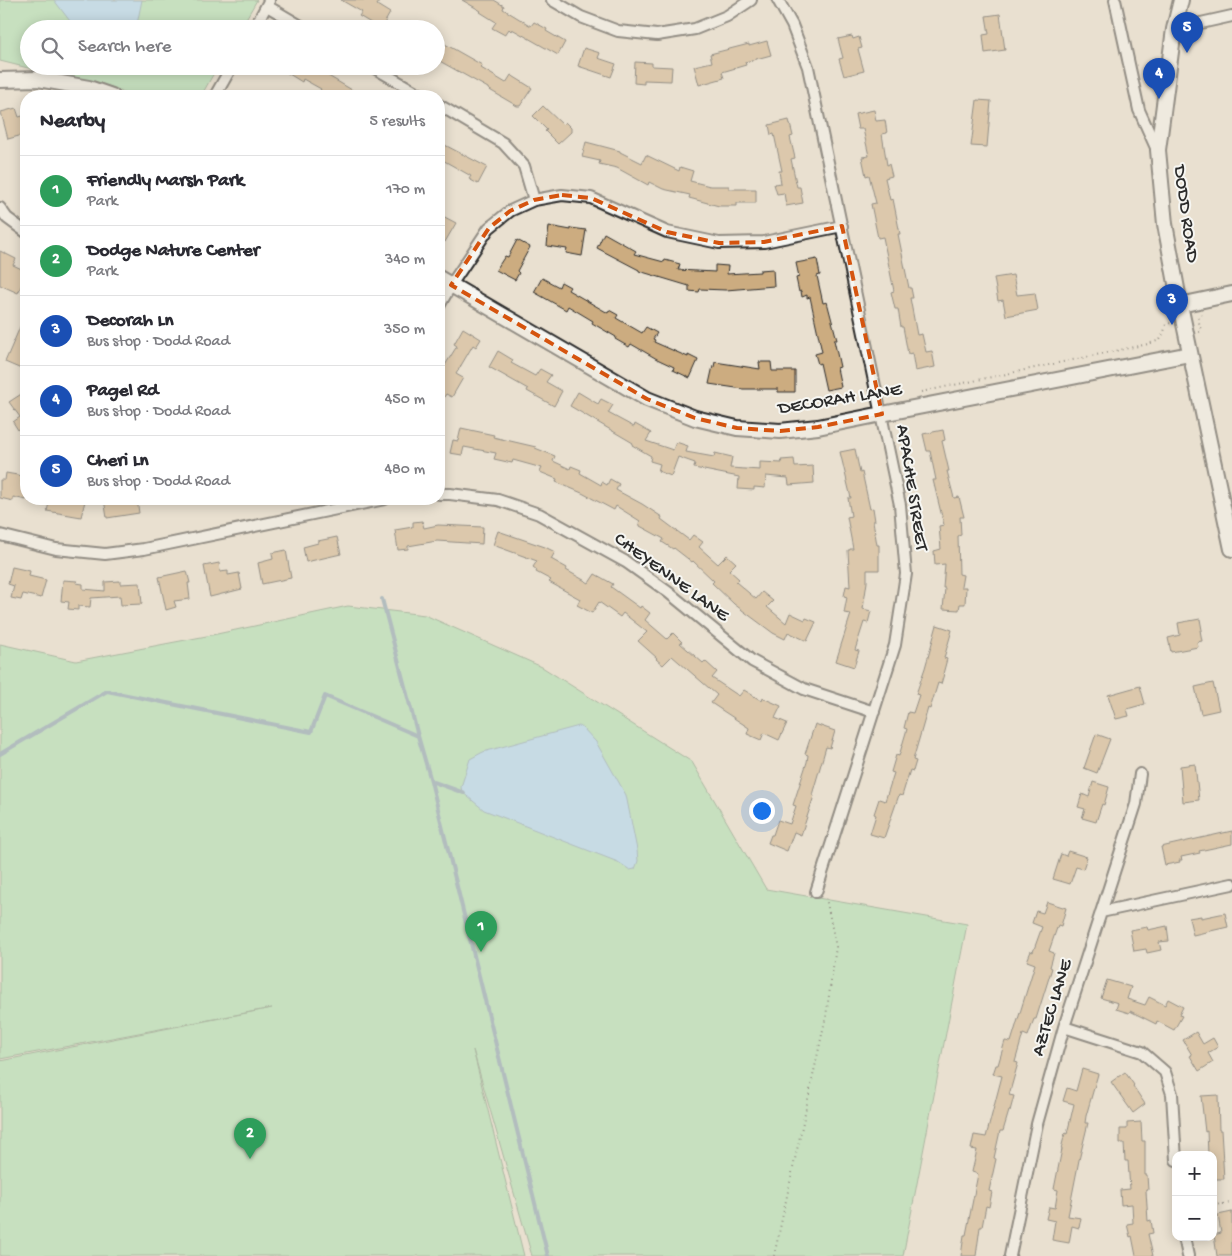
<!DOCTYPE html>
<html lang="en">
<head>
<meta charset="utf-8">
<style>
  :root { --surface:#fff; --page:#f7f7f7; --text:#2b2b33; --muted:#7c7c81; --line:#e1e1e2; --accent:#7c3aed }
  body { margin:0; font-family:"Gochi Hand",sans-serif; background:var(--page); color:var(--text) }
  .controls { position:absolute; right:15px; bottom:15px; display:grid; overflow:hidden; border-radius:10px; box-shadow:0 2px 12px #0003 }
  .controls button { width:45px; height:45px; display:grid; place-items:center; padding:0; border:0; border-bottom:1px solid var(--line); background:var(--surface); color:var(--text); font:25px sans-serif }
  .you { position:absolute; left:761px; top:810px; width:18px; height:18px; margin:-12px; border:4px solid #fff; border-radius:50%; background:#1a73e8; box-shadow:0 0 0 8px #1a73e833 }
  .badge { display:grid; place-items:center; width:32px; height:32px; border-radius:50%; background:var(--accent); color:#fff; font-size:16px; font-weight:700 }
  .pin { position:absolute; translate:-50% -41px; filter:drop-shadow(0 1px 2px #0008) }
  .pin::after { content:''; position:absolute; top:26px; width:18px; height:15px; background:inherit; clip-path:polygon(0 0,100% 0,50% 100%) }
  .list { margin:0; padding:0; list-style:none }
  h2 { display:flex; justify-content:space-between; align-items:center; height:65px; margin:0; padding:0 20px; font-size:21px }
  h2 small { font-size:16px; font-weight:400; color:var(--muted) }
  .list li { display:grid; grid-template-columns:32px 1fr auto; gap:15px; align-items:center; box-sizing:border-box; height:70px; padding:0 20px; border-top:1px solid var(--line) }
  .list b { display:block; font-size:19px; white-space:nowrap }
  .list p { margin:0; font-size:16px; white-space:nowrap; color:var(--muted) }
  .list em { font-size:16px; font-style:normal; color:var(--muted) }
  .icon { flex:none; width:28px; height:28px; fill:none; stroke:currentColor; stroke-width:2; stroke-linecap:round; stroke-linejoin:round }
  .map { position:relative; flex:none; width:1232px; height:1256px; overflow:hidden }
  .search { position:absolute; background:var(--surface); box-shadow:0 2px 12px #0003; left:20px; top:20px; width:425px; height:55px; display:flex; align-items:center; gap:12px; box-sizing:border-box; padding:0 18px; border-radius:28px; color:var(--muted); font-size:19px }
  .panel { position:absolute; background:var(--surface); box-shadow:0 2px 12px #0003; left:20px; top:90px; width:425px; height:415px; border-radius:20px }
  .map>svg:first-child { display:block }
  .green { fill:#9de0ab; stroke:#64866b }
  .water { fill:#9dd6fd; stroke:#6f92a9 }
  .lines { fill:none; stroke-linecap:round; stroke-linejoin:round }
  .stream { stroke:#6f92a9; stroke-width:4 }
  .building { fill:#ccac80; stroke:#2b2b2b }
  .street-casing { stroke:#2b2b2b; stroke-width:14 }
  .secondary-casing { stroke:#2b2b2b; stroke-width:18 }
  .path { stroke:#2b2b2b; stroke-width:2; stroke-dasharray:1 4; stroke-linecap:butt }
  .street { stroke:#f6f6f2; stroke-width:10 }
  .secondary { stroke:#f6f6f2; stroke-width:14 }
  .marked { fill:none; stroke:#d5540f; stroke-width:4; stroke-dasharray:10 6; stroke-linejoin:round }
  .labels { text-anchor:middle; dominant-baseline:central; stroke-width:4; stroke-linejoin:round; paint-order:stroke }
  .street-label { font-size:19px; fill:#2b2b2b; stroke:#f6f6f2 }
</style>
</head>
<body>
<div class="map">
<svg width="1232" height="1256" viewBox="0 0 1232 1256">
  <rect width="100%" height="100%" fill="#e9e0d0"/>
  <filter id="ink" filterUnits="userSpaceOnUse"><feTurbulence type="fractalNoise" baseFrequency=".02" numOctaves="2"/><feDisplacementMap in="SourceGraphic" scale="10" xChannelSelector="R" yChannelSelector="G"/><feConvolveMatrix kernelMatrix="1 2 1 2 8 2 1 2 1" color-interpolation-filters="sRGB"/></filter>
  <g filter="url(#ink)">
    <path class="green" d="M0 0H257L240 29H29V66H218L201 96H135L128 93 0 61Z
      M348 606 425 615 542 667 692 762 766 889 967 924 903 1256H532L473 1050 524 1256H0V1061L272 1008 0 1059V644L76 661 217 634Z"/>
    <path class="water" d="M54 0H142L136 29H76Z
      M579 726 583 728 596 742 626 795 637 850 638 861 635 869 630 870 618 862 484 810 462 792 461 787 470 759 483 752Z"/>
    <g class="lines">
      <path class="stream" d="M382 599 418 736 431 781 548 1256
        M0 754 107 691 311 732 325 696 418 736
        M431 781 464 793"/>
    </g>
    <path class="building" d="M341 0H380L377 5 390 13 381 29 359 16 362 12Z
      M462 0H494L504 6 503 9 531 26 534 22 547 29 546 31 565 42 558 55 512 29 511 31 509 29 505 35 492 28 496 22 480 12 481 11Z
      M1000 14 1005 50 985 53 983 35 989 34 986 16Z
      M852 36 853 39 859 37 862 48 858 49 864 71 844 76 839 59 843 58 838 39Z
      M436 39 482 65 481 68 506 83 511 75 532 88 520 106H517L488 89V88L436 59Z
      M767 41 771 55 745 62 746 65 722 72 724 78 699 85 694 66 712 62 710 54 749 44V46Z
      M584 48 600 53 598 58 616 64 611 77 578 66Z
      M635 62 652 63V66L672 67 671 81 644 80V84L634 83Z
      M276 66H305L319 74 320 71 352 90 348 96H317L321 89 303 79 302 82Z
      M977 100 991 101 987 147 971 146Z
      M543 106 563 125 565 122 571 128V132L558 144 545 131 547 130 533 116Z
      M16 108 19 117 26 115V134L8 139 1 112Z
      M874 110 876 121 885 120 887 133 882 134 887 165 889 164 892 176 885 178 890 200 893 199 900 234H898L909 288H911L913 298H910L917 335 922 334 926 352 932 351 935 367 915 371 912 353 908 354 903 327H901L898 309H895L891 292 894 291 883 237 878 238 871 204 876 203 869 175 866 176 862 157 869 156 863 129H858L855 114Z
      M789 120 793 136 790 137 795 158 791 159 797 187H800L803 203 786 206 784 193 777 194 774 184 781 183 779 171H782L774 134 771 135 769 125Z
      M439 142 487 167 478 184 469 179 471 176 439 158Z
      M586 142 620 151V152L642 163 646 155 679 171 680 167 693 171 690 181 710 186H729V189H756V203H737V206H719L689 198 690 195 663 189 649 182 648 185 617 168 599 164 600 161 582 157Z
      M439 214 456 223 445 242 439 238Z
      M549 226 571 230V228L586 230 582 256 566 253 567 249 547 246Z
      M604 233 636 251 634 254 664 262 665 260 680 264 678 270 715 272V265L728 266 727 274 760 272V270L773 269 774 286 726 290 700 289 699 292 689 291V286L639 271V270L597 248Z
      M517 240 530 247 517 271 519 273 515 280 496 270 505 256 508 257Z
      M0 251 16 259 13 265 26 271V275L18 293 0 285Z
      M817 259 820 275 817 276 823 303 827 302 837 340H834L840 367 837 368 841 387 826 390 820 363 818 364 815 354 822 352 810 297 807 298V295L802 297 801 291 799 292 796 278 799 277 796 263Z
      M1013 275 1017 295 1035 293 1038 310 1006 316 1003 300 998 301 994 278Z
      M542 278 559 287 561 282 570 287 568 290 608 313 609 310 618 315 616 318 642 333 646 327 657 333 653 339 655 340 654 342 688 357V355L698 360 690 378 673 370 674 367 657 359 631 344 629 347 615 339 616 337 592 323 593 321 568 306 566 310 534 292Z
      M26 313V371L5 362Z
      M463 328 481 339 476 347 473 345 456 374 463 378 452 397 446 394 439 405V368L442 370 457 346 454 344Z
      M498 351 513 360 511 363 535 376 540 369 551 375 546 382 562 391 554 406 527 391 528 389 489 367Z
      M715 362 760 369 759 362H771L772 371H795V392H778V389H743L709 384 713 366 714 367Z
      M26 391V427L25 425 18 430 13 422 20 417 9 402Z
      M578 392 598 404 601 399 613 405 608 413 634 427 635 424 651 433 646 441 673 450 676 442 688 446 686 452 714 457 715 453 732 457 730 468 760 470V462L782 463 781 460 794 459 795 467 813 466 814 483 789 485 788 478 766 476 765 488 754 487V490L738 489 739 477 694 468 695 463 678 457 671 476 658 471 660 464 650 461 651 456 632 445 633 443 570 406Z
      M461 428 494 435 493 437 536 447 535 448 555 456 553 461 570 469 571 466 581 470 580 473 601 485 602 482 607 485 610 479 619 484 616 490 642 504 662 517 661 519 689 540 693 535 703 542 699 547 718 564 727 555 736 563 729 570 739 579 736 582 756 599 762 592 773 601 767 607 786 623 790 613 805 620 806 618 816 622 807 641 788 632 785 639 773 633 734 604 712 583 714 581 693 561 692 562 674 548 673 549 662 542 664 539 640 526V525L639 523 640 521 616 506 614 510 582 493 556 482 557 479 540 472 542 468 513 460 512 463 494 459 496 453 464 447 462 455 450 453 453 440 458 441Z
      M943 430 945 440 942 441 949 471H947L954 498 959 497 964 517H960L961 535 958 536 959 574 963 575 961 587H966L965 604H960L959 610 943 609 945 588H943L945 564 935 565 934 551 941 549 939 526 944 525 933 480H936L930 451H927L923 434Z
      M855 449 860 473 862 472 870 509 873 508 875 521H873L877 545H879V570H867V582L863 609 871 611 868 623 864 622 855 650 859 651 854 667 836 661 851 614 844 613 847 597 844 596 846 586 850 587 848 550H850V549H853L847 517 851 516 848 498H851L840 452Z
      M6 473 23 476 21 482 26 483V500L13 497V501L0 498V480H5Z
      M50 499H73L85 501 81 517 47 511Z
      M104 499H137L139 513 107 518Z
      M422 521 424 528 438 525 483 527 482 544 437 541 408 546V549L398 550 395 530 413 527V522Z
      M498 531 545 547 555 552 551 559 567 568 566 570 589 583 595 574 613 584 611 587 640 608 641 606 650 613 645 620 667 639 673 633 682 642 680 643 703 663 705 661 717 672 712 678 739 696 744 690 762 701 763 698 781 706 775 718 787 723 779 740 764 733 761 740 747 734 749 728 711 703 717 695 672 656 663 665 656 659 657 658 638 641 647 632 623 613 620 617 599 602 592 613 577 605 580 599 549 582 551 580 536 572 537 570 533 567 537 561 493 545Z
      M337 537 341 554 306 562 303 547 318 543V541Z
      M286 550 291 578 262 584 258 563 273 559 272 553Z
      M219 563 220 572 228 571V575L239 573 242 589 210 597 204 566Z
      M12 567 30 571 29 576 46 580 41 598 23 594 21 600 11 598 14 586 8 584Z
      M187 571 190 583H188L190 599 174 601 176 607 166 610 159 577Z
      M63 580 77 581 76 583 83 584V589L105 591V582L120 581V584L140 583 142 604 121 605 120 596 91 598 90 607 78 606V610L68 609 69 602 61 601Z
      M1200 619 1202 630H1200L1202 641 1197 642 1198 647 1171 652 1168 638 1180 635 1178 623Z
      M937 625 952 630 944 658 947 659 943 674H944L941 684 938 683 930 709 928 708 913 760 916 761 913 771 910 770 902 796 899 795 884 838 870 834 876 815 874 814 879 799 885 801 894 773 891 772 896 755 899 756 907 729 904 728 908 712 913 713 919 695 916 694 925 668Z
      M1213 683 1219 710 1201 714 1195 687Z
      M1140 686 1145 704 1127 709 1129 716 1116 719 1108 695Z
      M815 724 835 731 830 748 826 747 812 795 814 796 801 835 794 832 787 851 768 843 771 835H773L778 820 790 824 796 806 793 805 807 762 808 755 805 754Z
      M1096 734 1110 739 1097 773 1084 768Z
      M1195 764 1199 800 1183 802 1180 766Z
      M1093 782 1109 787 1104 805 1102 804 1096 822 1082 818 1085 809 1078 807 1082 794 1089 797Z
      M1232 831V844L1199 851 1200 853 1181 857 1182 860H1179L1180 862 1165 865 1161 847Z
      M1068 851 1087 857 1083 869 1076 867 1070 884 1053 879 1061 854 1066 856Z
      M1047 902 1066 908 1061 926 1058 925 1049 951 1054 953 1050 967 1052 968 1036 1019H1034L1028 1036 1023 1034 1015 1062 1018 1063 1009 1095 1014 1096 1010 1111H1009L1003 1131H1000L994 1158 996 1159 989 1191 992 1192 989 1207 986 1206 982 1227H980L976 1256H961L964 1235H966L978 1174 972 1172 977 1150 971 1149 974 1135 986 1137 1002 1076 993 1074 996 1065H998L1005 1041 1011 1042 1035 964 1027 961 1031 951 1033 952 1042 927 1032 923 1036 911 1043 913Z
      M1225 913 1228 927 1193 935 1189 918 1201 916V918Z
      M1167 926 1169 941 1159 942 1161 950 1147 953 1146 949 1134 951 1130 930 1147 927 1148 930Z
      M1107 980 1131 987 1127 999 1145 1005 1149 997 1165 1005 1168 999 1183 1007 1179 1015 1182 1016 1174 1030 1157 1021 1156 1024 1130 1011 1129 1013 1116 1009 1118 1003 1101 998Z
      M1196 1032 1203 1044 1213 1038 1218 1047 1208 1053 1213 1062 1199 1071 1190 1056 1192 1055 1183 1040Z
      M1082 1069 1098 1074 1086 1116 1085 1123H1088L1079 1160 1068 1216 1081 1218 1079 1228 1072 1226 1069 1243 1052 1240 1055 1221 1046 1219 1049 1207 1055 1208 1058 1190 1054 1189 1062 1149H1061L1065 1133 1067 1134 1074 1104 1063 1101 1067 1088 1076 1091Z
      M1125 1072 1134 1085 1133 1086 1145 1104 1133 1113 1111 1082Z
      M1218 1095 1219 1130H1221L1224 1179H1213V1155H1208L1207 1131 1205 1132 1201 1096Z
      M1141 1122 1142 1141H1145V1175H1147L1148 1190 1146 1191 1148 1221 1151 1220 1153 1233 1148 1234 1153 1256H1136L1132 1236 1130 1237 1127 1224 1133 1223 1132 1204 1121 1205 1120 1190 1130 1189 1128 1161H1125L1124 1143H1120V1129H1127V1123Z
      M1232 1212V1256H1217L1214 1235 1221 1233 1218 1215Z"/>
    <g class="lines">
      <g class="street-casing">
        <path id="street" d="M552 0 581 17 618 31 657 35 695 29 727 16 751 0
          M778 0 792 25 808 67 900 505 906 574 895 645 816 892
          M1115 0 1139 110 1157 150
          M267 6 306 29
          M254 29 269 1
          M1174 29 1232 16
          M371 66 423 96
          M215 96 232 66
          M439 105 503 143 524 166 534 200
          M0 208 7 218 26 232
          M439 306 451 285 489 228 510 211 534 200 562 195 591 198 667 232 719 243 764 242 842 226
          M439 494H450L498 500 539 514 626 562 668 592 752 661 804 689 874 712
          M0 535 56 549 105 554 144 549 385 499
          M1101 912 1232 884
          M1064 1027 1142 1052 1165 1072 1172 1094 1176 1160
          M1184 1237 1188 1256
          M1010 1256 1037 1124 1064 1027 1136 804 1140 774"/>
      </g>
      <g class="secondary-casing">
        <path id="secondary" d="M1181 0 1174 29 1158 150 1165 224 1180 305 1232 549
          M0 80 38 79 89 88 112 96
          M439 278 647 399 695 418 737 428 780 431 818 427 882 414 1190 354
          M1180 305 1232 294"/>
      </g>
      <path class="path" d="M1199 332 1201 331 1198 318 1203 313
        M921 392 1148 344 1160 340 1164 332 1166 324 1171 323
        M1213 1205 1232 1203
        M774 1256 826 1016 836 947 826 898"/>
      <use href="#street" class="street"/>
      <use href="#secondary" class="secondary"/>
    </g>
  </g>
  <path d="M0 0H1232V1256H0ZM562 195 591 198 667 232 719 243 764 242 842 226 882 414 818 427 780 431 737 428 695 418 647 399 451 285 489 228 510 211 534 200Z" fill="#e9e0d0" fill-opacity=".55" fill-rule="evenodd"/>
  <path class="marked" d="M562 195 591 198 667 232 719 243 764 242 842 226 882 414 818 427 780 431 737 428 695 418 647 399 451 285 489 228 510 211 534 200Z"/>
  <g class="labels">
    <g class="street-label">
      <text transform="translate(1185 214) rotate(82)">DODD ROAD</text>
      <text transform="translate(840 400) rotate(-9)">DECORAH LANE</text>
      <text transform="translate(911 488) rotate(81)">APACHE STREET</text>
      <text transform="translate(671 578) rotate(36)">CHEYENNE LANE</text>
      <text transform="translate(1053 1008) rotate(-73)">AZTEC LANE</text>
    </g>
  </g>
</svg>
<div class="controls">
<button>+</button>
<button>−</button>
</div>
<div class="you"></div>
<div class="pin badge" style="left:481px;top:952px;background:#2e9e5b">1</div>
<div class="pin badge" style="left:250px;top:1159px;background:#2e9e5b">2</div>
<div class="pin badge" style="left:1172px;top:325px;background:#1a4fb4">3</div>
<div class="pin badge" style="left:1159px;top:99px;background:#1a4fb4">4</div>
<div class="pin badge" style="left:1187px;top:53px;background:#1a4fb4">5</div>
<div class="search"><svg class="icon" aria-label="search" viewBox="0 0 24 24"><circle cx="10" cy="10" r="6"/><path d="M15 15l6 6"/></svg>Search here</div>
<section class="panel">
<h2>Nearby<small>5 results</small></h2>
<ul class="list">
<li><span class="badge" style="background:#2e9e5b">1</span><div><b>Friendly Marsh Park</b><p>Park</p></div><em>170 m</em></li>
<li><span class="badge" style="background:#2e9e5b">2</span><div><b>Dodge Nature Center</b><p>Park</p></div><em>340 m</em></li>
<li><span class="badge" style="background:#1a4fb4">3</span><div><b>Decorah Ln</b><p>Bus stop · Dodd Road</p></div><em>350 m</em></li>
<li><span class="badge" style="background:#1a4fb4">4</span><div><b>Pagel Rd</b><p>Bus stop · Dodd Road</p></div><em>450 m</em></li>
<li><span class="badge" style="background:#1a4fb4">5</span><div><b>Cheri Ln</b><p>Bus stop · Dodd Road</p></div><em>480 m</em></li>
</ul>
</section>
</div>
</body>
</html>
